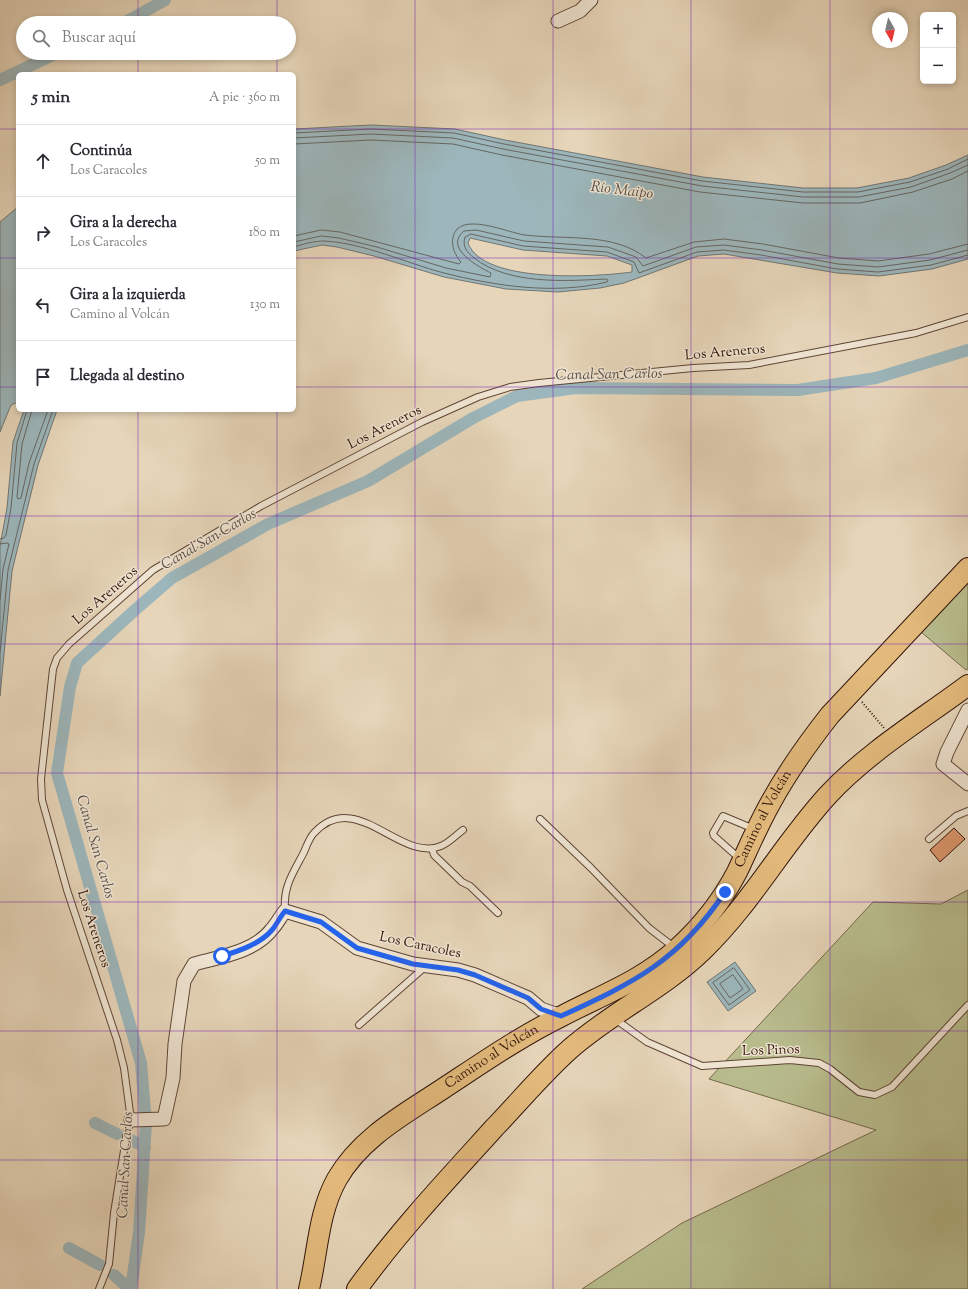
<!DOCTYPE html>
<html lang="es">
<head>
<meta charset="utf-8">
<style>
  :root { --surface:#fff; --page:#f2f2f3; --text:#2b2b33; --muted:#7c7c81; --line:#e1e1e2 }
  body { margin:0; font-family:"Sorts Mill Goudy",serif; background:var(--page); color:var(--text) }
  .controls { position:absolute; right:12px; top:12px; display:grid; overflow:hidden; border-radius:6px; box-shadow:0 2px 6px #0003 }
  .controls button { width:36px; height:36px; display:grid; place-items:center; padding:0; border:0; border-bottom:1px solid var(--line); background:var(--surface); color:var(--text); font:20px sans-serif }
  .compass { position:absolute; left:872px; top:12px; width:36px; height:36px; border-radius:50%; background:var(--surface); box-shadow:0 2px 6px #0003; rotate:172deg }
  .stop { position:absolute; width:12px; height:12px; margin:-9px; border:3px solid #2563eb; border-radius:50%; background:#fff }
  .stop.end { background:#2563eb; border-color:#fff; box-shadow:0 1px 4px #0008 }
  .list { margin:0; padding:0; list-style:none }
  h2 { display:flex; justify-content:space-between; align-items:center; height:52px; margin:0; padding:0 16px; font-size:17px }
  h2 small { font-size:13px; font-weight:400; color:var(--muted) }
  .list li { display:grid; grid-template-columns:26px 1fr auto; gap:12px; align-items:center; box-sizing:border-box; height:72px; padding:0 16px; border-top:1px solid var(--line) }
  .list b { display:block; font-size:15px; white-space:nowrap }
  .list p { margin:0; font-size:13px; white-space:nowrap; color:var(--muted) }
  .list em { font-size:13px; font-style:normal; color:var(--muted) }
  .icon { flex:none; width:22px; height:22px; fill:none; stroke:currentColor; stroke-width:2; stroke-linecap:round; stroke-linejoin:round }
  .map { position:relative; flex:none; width:968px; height:1289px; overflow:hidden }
  .search { position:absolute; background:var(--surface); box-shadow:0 2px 6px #0003; left:16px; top:16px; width:280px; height:44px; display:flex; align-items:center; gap:10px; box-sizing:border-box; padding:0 14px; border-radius:22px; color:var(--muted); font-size:15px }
  .panel { position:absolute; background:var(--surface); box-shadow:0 2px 6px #0003; left:16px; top:72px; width:280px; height:340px; border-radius:6px }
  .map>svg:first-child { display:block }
  .green { fill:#b8bc8d; stroke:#74684b }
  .water { fill:#9cb6bb; stroke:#717674; fill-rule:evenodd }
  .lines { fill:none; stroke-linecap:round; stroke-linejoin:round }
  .shore { stroke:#666662; stroke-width:1 }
  .canal { stroke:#9cb6bb; stroke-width:12 }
  .building { fill:#dc966c; stroke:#311509 }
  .service-casing { stroke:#5e4535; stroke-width:8 }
  .minor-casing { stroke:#5e4535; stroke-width:15 }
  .primary-casing { stroke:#311509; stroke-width:22 }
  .path { stroke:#311509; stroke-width:2; stroke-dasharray:1 2; stroke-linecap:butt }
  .service { stroke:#efe4d2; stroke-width:6 }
  .minor { stroke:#efe4d2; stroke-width:13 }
  .primary { stroke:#e3ba7c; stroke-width:20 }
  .route { stroke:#2563eb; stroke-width:5 }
  .grid { fill:none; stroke:#7b2cbf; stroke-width:1; stroke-opacity:0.55 }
  .labels { text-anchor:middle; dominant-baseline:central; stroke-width:3; stroke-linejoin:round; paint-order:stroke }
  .street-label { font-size:14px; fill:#311509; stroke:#efe4d2 }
  .water-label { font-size:15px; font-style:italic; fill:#564d47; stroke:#efe4d2 }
</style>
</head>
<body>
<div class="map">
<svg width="968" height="1289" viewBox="0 0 968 1289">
  <rect width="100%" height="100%" fill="#e6d5b9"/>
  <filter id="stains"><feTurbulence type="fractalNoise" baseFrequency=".005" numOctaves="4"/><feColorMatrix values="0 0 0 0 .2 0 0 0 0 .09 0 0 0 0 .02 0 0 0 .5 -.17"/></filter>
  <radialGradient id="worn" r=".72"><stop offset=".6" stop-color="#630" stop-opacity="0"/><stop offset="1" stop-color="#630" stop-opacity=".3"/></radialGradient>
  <path class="green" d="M968 579V669L966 670 920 631Z
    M968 890V1289H582L682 1223 876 1130 709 1079 873 902 941 904Z"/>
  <path class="water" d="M371 125 455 129 505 140 703 177 803 188H857L909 178 946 165 968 155V259L932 269 879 276 837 273 724 254 698 256 624 283 600 288 558 292 506 289 444 277 374 256 337 247 322 245 294 251V129ZM470 238 523 250 607 256 632 265V272C596 277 483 284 468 243Z
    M18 207V402L11 405 0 432V222Z
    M24 410H57L38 465 12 571 0 696V546L7 508 13 442Z
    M735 962 756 991 728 1011 707 982Z"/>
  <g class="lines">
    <path class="shore" d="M294 133 371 129 454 133 504 144 702 181 803 192H858L910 182 948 169 968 159
      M294 138 371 134 453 138 503 149 702 186 803 197H859L911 187 950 173 968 165
      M294 144 371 140 453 144 502 155 700 192 803 203H860L913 192 952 179 968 171
      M294 236 321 230 340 232 459 264 461 262C455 255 451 246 453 237 459 210 508 233 525 235 565 240 613 232 646 258L694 242 724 239 763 244 839 258 878 261 929 254 968 244
      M294 242 321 236 339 238 377 247 446 268 490 277 491 273C479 267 443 248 464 231L476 230 524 241 608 247 636 257 643 266 696 247 724 245 762 250 838 264 878 267 930 260 968 250
      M294 247C303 244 314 241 324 241 364 243 406 263 444 273 496 286 554 295 607 282L608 280 606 279C565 281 509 285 474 258 467 252 462 247 465 237L471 234 523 246 607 252 634 262 639 273 697 252 724 250 761 255 837 269 878 272 931 265 968 255
      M32 410 22 444 17 497 18 499 21 498 29 463 48 410
      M0 539 4 538 6 535 11 508 17 443 27 410
      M0 544 7 543 9 544 3 569 0 600
      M0 653 8 570 34 464 53 410
      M734 968 750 990 729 1005 713 983Z
      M733 975 743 989 730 998 720 984Z"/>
    <path class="canal" d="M124 23 165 0
      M0 80 57 53
      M95 1123 117 1134
      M129 1139 145 1147
      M69 1248 100 1265
      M114 1275 129 1289
      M131 1289 139 1232 146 1123 141 1063 57 773 70 687 77 663 135 610 172 578 268 524 368 481 473 418 517 396 576 388 798 390 876 378 968 350"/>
  </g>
  <path class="building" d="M954 828 965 839 940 862 930 850Z"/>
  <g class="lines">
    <g class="service-casing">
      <path id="service" d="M540 819 591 868 649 928 675 948
        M929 839 956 816 968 811
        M432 848 434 855 462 882 470 886 498 913
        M739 858 714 836 713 833 723 816 754 829
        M285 911C283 887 292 875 303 854 306 848 309 838 314 833 356 787 400 863 441 846 449 843 456 835 463 830
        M615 1019 647 1042 702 1066 790 1060 819 1063 830 1069 859 1092 875 1095 892 1087 968 1005
        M359 1025 426 966
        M99 1289 109 1264 114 1213 127 1132 131 1120 124 1068 117 1040 67 890 42 800 41 779 53 669 57 658 69 644 153 570 261 506 422 422 478 397 510 387 539 383 693 368 749 365 916 333 968 317"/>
    </g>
    <g class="minor-casing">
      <path id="minor" d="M558 21 580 11 591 0
        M968 710 947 752 943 764 968 784
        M131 1120 164 1119 173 1078 175 1044 184 981 194 964C219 957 255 952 272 929 277 924 280 917 285 911L321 922 357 948 413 964 458 970 475 975 528 998 541 1009 561 1016"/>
    </g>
    <g class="primary-casing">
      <g id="primary">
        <path id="s1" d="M309 1289C318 1252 318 1213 337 1179 361 1137 405 1114 444 1088 482 1063 521 1036 562 1016 602 995 643 980 677 949 701 927 722 901 737 872 748 849 758 825 771 802 788 771 808 743 830 715L968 568"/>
        <path d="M357 1289C399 1231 447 1180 495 1127 520 1101 543 1073 570 1049 612 1012 663 989 703 950 751 904 783 844 828 795 868 752 921 720 968 685"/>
      </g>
    </g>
    <path class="path" d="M862 702 884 728"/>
    <use href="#service" class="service"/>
    <use href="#minor" class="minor"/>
    <use href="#primary" class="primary"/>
  </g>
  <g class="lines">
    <path class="route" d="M222 956C239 951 260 944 272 930 277 924 280 917 285 911L321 922 357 948 413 964 458 970 475 975 528 998 541 1009 561 1016C633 983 679 961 725 892"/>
  </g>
  <path class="grid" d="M138 0V23M277 0V23M415 0V1289M553 0V1289M691 0V1289M830 0V1289M138 53V74M277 53V74M0 129H18M294 129H968M0 258H18M294 258H968M0 387H18M294 387H968M138 410V1289M277 410V1289M0 516H968M0 644H968M0 773H968M0 902H968M0 1031H968M0 1160H968"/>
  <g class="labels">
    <g class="street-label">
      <text transform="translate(725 353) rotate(-5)">Los Areneros</text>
      <text transform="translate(385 428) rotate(-27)">Los Areneros</text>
      <text transform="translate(106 596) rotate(-41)">Los Areneros</text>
      <text stroke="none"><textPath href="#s1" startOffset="685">Camino al Volcán</textPath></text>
      <text transform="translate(93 929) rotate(72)">Los Areneros</text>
      <text transform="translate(420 946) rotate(12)">Los Caracoles</text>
      <text transform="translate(771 1051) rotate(-2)">Los Pinos</text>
      <text stroke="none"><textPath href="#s1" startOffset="313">Camino al Volcán</textPath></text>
    </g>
    <g class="water-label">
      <text transform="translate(622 191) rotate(7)">Río Maipo</text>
      <text transform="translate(609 375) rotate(-1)">Canal San Carlos</text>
      <text transform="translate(209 540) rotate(-30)">Canal San Carlos</text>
      <text transform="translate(95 847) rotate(74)">Canal San Carlos</text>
      <text transform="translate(126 1165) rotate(-87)">Canal San Carlos</text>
    </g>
  </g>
  <rect width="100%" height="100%" filter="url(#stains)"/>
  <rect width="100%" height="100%" fill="url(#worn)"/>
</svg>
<div class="controls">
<button>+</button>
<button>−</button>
</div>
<svg class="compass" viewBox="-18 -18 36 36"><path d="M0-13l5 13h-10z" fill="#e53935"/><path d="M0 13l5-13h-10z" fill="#7c7c81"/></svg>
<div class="stop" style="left:222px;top:956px"></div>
<div class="stop end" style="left:725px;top:892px"></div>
<div class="search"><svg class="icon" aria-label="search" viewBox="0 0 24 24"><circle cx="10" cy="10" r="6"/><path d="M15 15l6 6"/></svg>Buscar aquí</div>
<section class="panel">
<h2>5 min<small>A pie · 360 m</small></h2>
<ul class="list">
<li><svg class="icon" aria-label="ahead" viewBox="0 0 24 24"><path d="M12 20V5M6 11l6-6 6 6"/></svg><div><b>Continúa</b><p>Los Caracoles</p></div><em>50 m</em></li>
<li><svg class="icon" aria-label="right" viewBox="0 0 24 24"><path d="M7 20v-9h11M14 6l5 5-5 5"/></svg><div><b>Gira a la derecha</b><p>Los Caracoles</p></div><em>180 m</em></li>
<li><svg class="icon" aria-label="left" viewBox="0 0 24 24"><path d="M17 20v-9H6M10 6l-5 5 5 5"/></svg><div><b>Gira a la izquierda</b><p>Camino al Volcán</p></div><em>130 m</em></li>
<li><svg class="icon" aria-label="arrive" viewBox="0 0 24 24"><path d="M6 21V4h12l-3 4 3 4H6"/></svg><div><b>Llegada al destino</b></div></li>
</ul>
</section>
</div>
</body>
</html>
